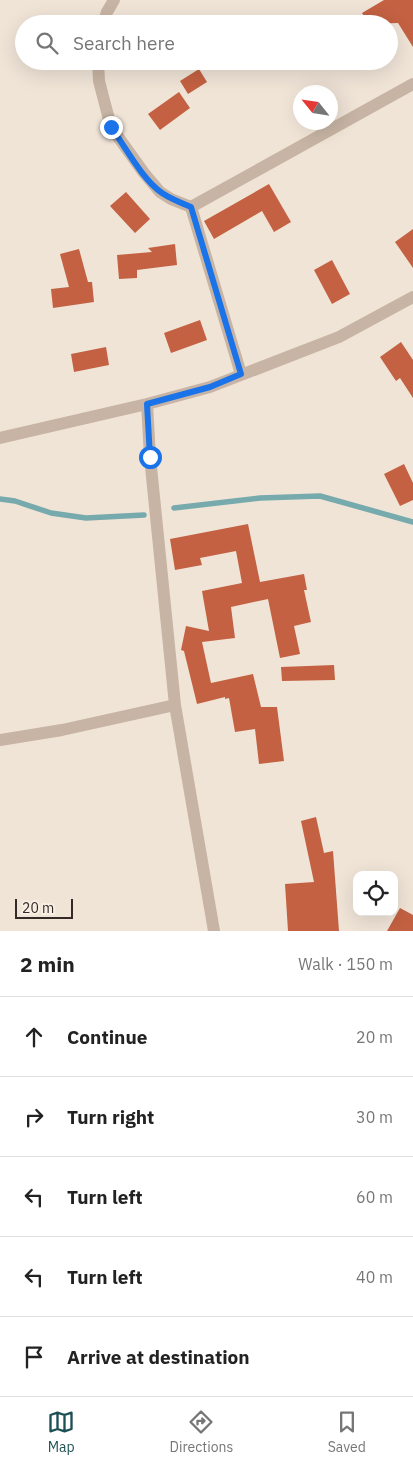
<!DOCTYPE html>
<html lang="en">
<head>
<meta charset="utf-8">
<style>
  :root { --surface:#fff; --page:#f2f2f2; --text:#222; --muted:#767676; --line:#e0e0e0; --accent:#1c4f53 }
  body { margin:0; font-family:"IBM Plex Sans",sans-serif; background:var(--page); color:var(--text) }
  .controls { position:absolute; right:15px; bottom:15px; display:grid; overflow:hidden; border-radius:10px; box-shadow:0 5px 20px #0002 }
  .controls button { width:45px; height:45px; display:grid; place-items:center; padding:0; border:0; border-bottom:1px solid var(--line); background:var(--surface); color:var(--text); font:25px sans-serif }
  .compass { position:absolute; left:293px; top:85px; width:45px; height:45px; border-radius:50%; background:var(--surface); box-shadow:0 5px 20px #0002; rotate:300deg }
  .scale { position:absolute; left:15px; bottom:12px; width:58px; box-sizing:border-box; padding-left:5px; border:2px solid #332a25; border-top:0; font-size:14px; line-height:18px; white-space:nowrap; color:#332a25; -webkit-text-stroke:4px #f8eee3; paint-order:stroke }
  .stop { position:absolute; width:15px; height:15px; margin:-11px; border:4px solid #1a73e8; border-radius:50%; background:#fff }
  .stop.end { background:#1a73e8; border-color:#fff; box-shadow:0 1px 5px #0008 }
  .list { margin:0; padding:0; list-style:none }
  h2 { display:flex; justify-content:space-between; align-items:center; height:65px; margin:0; padding:0 20px; font-size:21px }
  h2 small { font-size:16px; font-weight:400; color:var(--muted) }
  .list li { display:grid; grid-template-columns:32px 1fr auto; gap:15px; align-items:center; box-sizing:border-box; height:80px; padding:0 20px; border-top:1px solid var(--line) }
  .list b { display:block; font-size:19px; white-space:nowrap }
  .list em { font-size:16px; font-style:normal; color:var(--muted) }
  .icon { flex:none; width:28px; height:28px; fill:none; stroke:currentColor; stroke-width:2; stroke-linecap:round; stroke-linejoin:round }
  .map { position:relative; flex:none; width:413px; height:931px; overflow:hidden }
  .search { position:absolute; background:var(--surface); box-shadow:0 5px 20px #0002; left:15px; right:15px; top:15px; height:55px; display:flex; align-items:center; gap:12px; box-sizing:border-box; padding:0 18px; border-radius:28px; color:var(--muted); font-size:19px }
  .sheet { height:465px; background:var(--surface) }
  nav { display:flex; justify-content:space-around; align-items:center; box-sizing:border-box; height:70px; border-top:1px solid var(--line); background:var(--surface); font-size:14px; color:var(--muted) }
  nav a { display:grid; justify-items:center; gap:2px }
  nav .on { color:var(--accent) }
  .map>svg:first-child { display:block }
  .lines { fill:none; stroke-linecap:round; stroke-linejoin:round }
  .stream { stroke:#77aaac; stroke-width:5.5 }
  .building { fill:#c36142 }
  .street { stroke:#c7b4a4; stroke-width:12 }
  .route { stroke:#1a73e8; stroke-width:6 }
</style>
</head>
<body>
<div class="map">
<svg width="413" height="931" viewBox="0 0 413 931">
  <rect width="100%" height="100%" fill="#f0e4d7"/>
  <g class="lines">
    <path class="stream" d="M0 499 15 501 51 513 86 518 144 515
      M174 508 260 498 320 496 413 522"/>
  </g>
  <path class="building" d="M384 0H413V47L398 23 369 24 362 13Z
    M199 69 207 82 188 94 180 81Z
    M179 92 190 108 160 130 148 114Z
    M269 184 291 222 274 232 262 211 214 239 204 221Z
    M126 192 150 219 135 233 110 206Z
    M413 229V268L395 242Z
    M175 244 177 265 137 270V278L119 279 117 255 152 252 148 248Z
    M79 249 88 282H92L94 302 53 308 51 289 69 287 60 254Z
    M332 260 350 294 332 304 314 270Z
    M200 320 207 340 171 353 164 333Z
    M401 342 413 360V398L400 378 396 381 380 357Z
    M106 347 109 365 74 372 71 354Z
    M404 464 413 483V500L400 506 384 474Z
    M248 524 260 582 304 574 307 590H304L311 622 294 626 300 654 280 658 268 599 231 607 235 638 202 642 211 683 253 674 261 707H277L284 761 259 764 255 729 235 732 229 698 225 699V697L197 704 184 651 181 650 186 626 209 631 202 591 242 583 236 551 200 558 202 565 175 570 170 539Z
    M334 665 335 680 282 681 281 667Z
    M316 817 324 853 333 851 339 931H288L285 884 314 882 301 821Z
    M400 908 413 915V931H387Z"/>
  <g class="lines">
    <path class="street" d="M103 24 107 12 114 0
      M98 61 99 81 111 127 144 173 160 192 171 199 191 207
      M191 207 413 84
      M191 207 241 374
      M147 404 150 457 175 705 214 931
      M0 438 147 404 210 387 339 337 413 297
      M0 740 62 730 175 705"/>
  </g>
  <g class="lines">
    <path class="route" d="M111 127C126 148 142 179 162 193 171 199 181 203 191 207L241 374 210 387 147 404 150 457"/>
  </g>
</svg>
<div class="controls">
<button><svg class="icon" aria-label="locate" viewBox="0 0 24 24"><circle cx="12" cy="12" r="6"/><path d="M12 2v4M12 18v4M2 12h4M18 12h4"/></svg></button>
</div>
<svg class="compass" viewBox="-18 -18 36 36"><path d="M0-13l5 13h-10z" fill="#e53935"/><path d="M0 13l5-13h-10z" fill="#767676"/></svg>
<div class="scale">20 m</div>
<div class="stop" style="left:150px;top:457px"></div>
<div class="stop end" style="left:111px;top:127px"></div>
<div class="search"><svg class="icon" aria-label="search" viewBox="0 0 24 24"><circle cx="10" cy="10" r="6"/><path d="M15 15l6 6"/></svg>Search here</div>
</div>
<section class="sheet">
<h2>2 min<small>Walk · 150 m</small></h2>
<ul class="list">
<li><svg class="icon" aria-label="ahead" viewBox="0 0 24 24"><path d="M12 20V5M6 11l6-6 6 6"/></svg><div><b>Continue</b></div><em>20 m</em></li>
<li><svg class="icon" aria-label="right" viewBox="0 0 24 24"><path d="M7 20v-9h11M14 6l5 5-5 5"/></svg><div><b>Turn right</b></div><em>30 m</em></li>
<li><svg class="icon" aria-label="left" viewBox="0 0 24 24"><path d="M17 20v-9H6M10 6l-5 5 5 5"/></svg><div><b>Turn left</b></div><em>60 m</em></li>
<li><svg class="icon" aria-label="left" viewBox="0 0 24 24"><path d="M17 20v-9H6M10 6l-5 5 5 5"/></svg><div><b>Turn left</b></div><em>40 m</em></li>
<li><svg class="icon" aria-label="arrive" viewBox="0 0 24 24"><path d="M6 21V4h12l-3 4 3 4H6"/></svg><div><b>Arrive at destination</b></div></li>
</ul>
</section>
<nav>
<a class="on"><svg class="icon" aria-label="map" viewBox="0 0 24 24"><path d="M3 6l6-2 6 2 6-2v14l-6 2-6-2-6 2zM9 4v14M15 6v14"/></svg>Map</a>
<a><svg class="icon" aria-label="directions" viewBox="0 0 24 24"><path d="M12 3l9 9-9 9-9-9zM9 14v-3h6M13 9l2 2-2 2"/></svg>Directions</a>
<a><svg class="icon" aria-label="saved" viewBox="0 0 24 24"><path d="M7 4h10v16l-5-4-5 4z"/></svg>Saved</a>
</nav>
</body>
</html>
